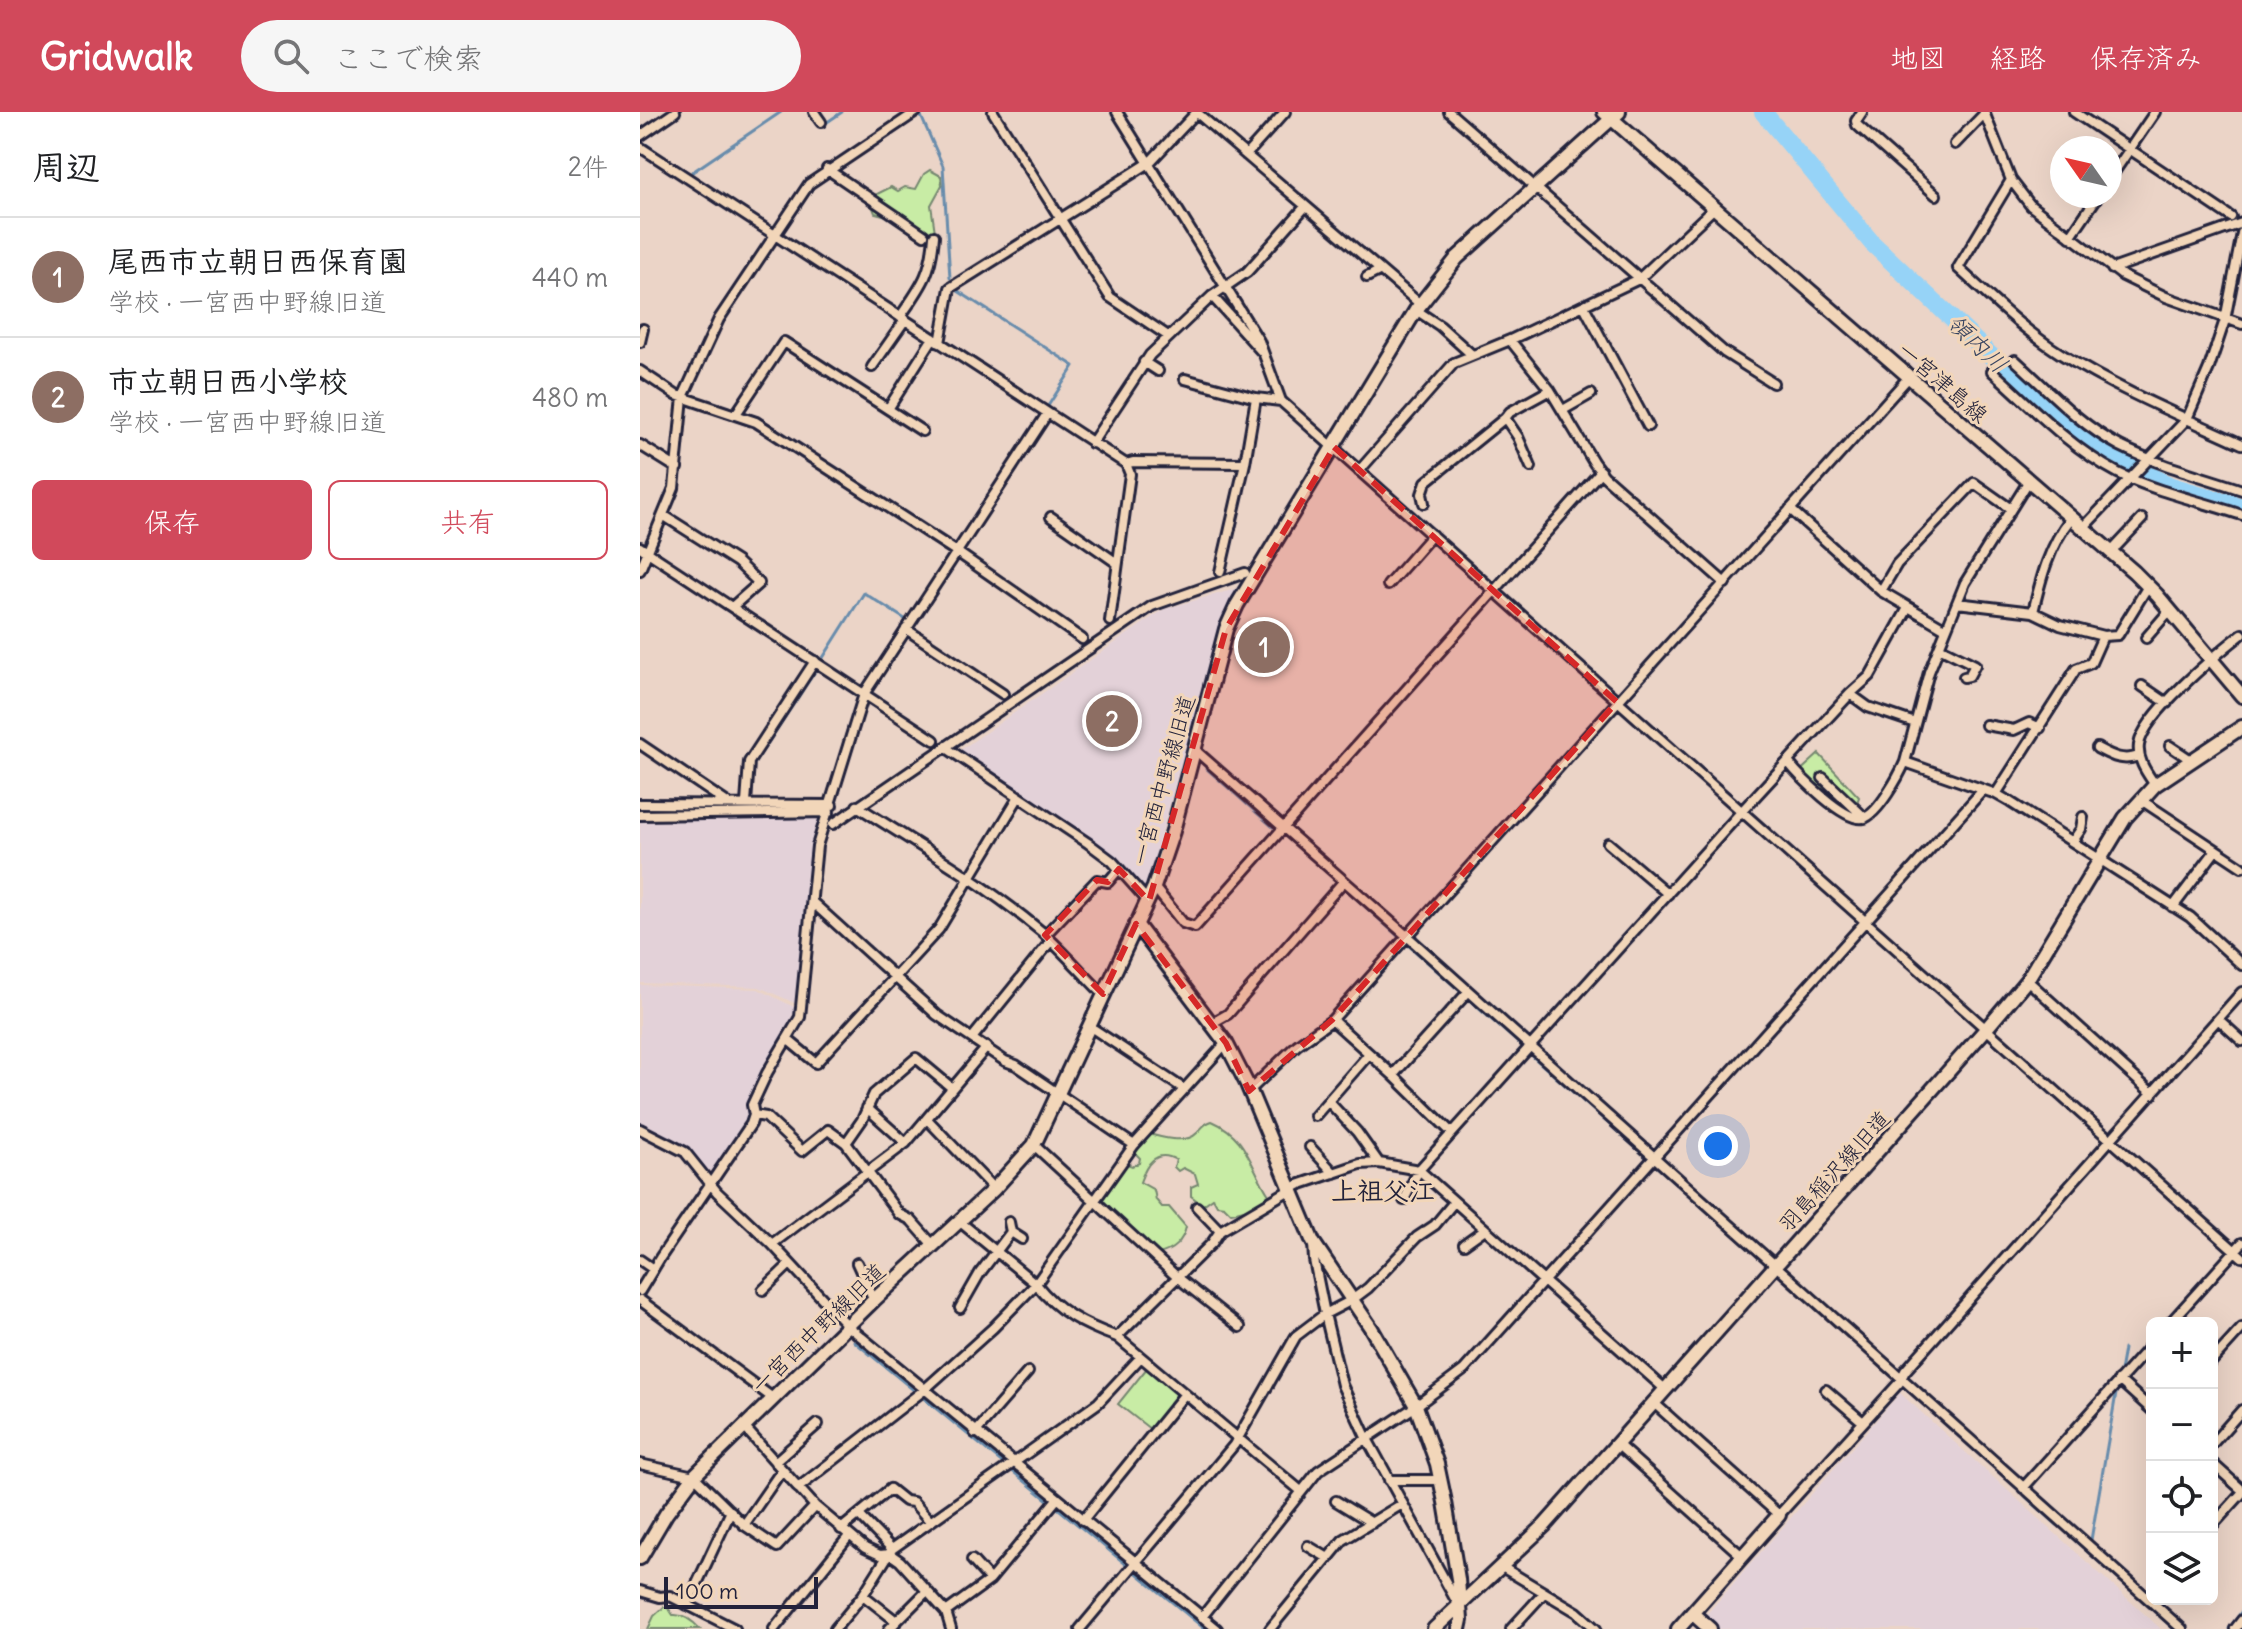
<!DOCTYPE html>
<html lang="ja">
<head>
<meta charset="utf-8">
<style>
  :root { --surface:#fff; --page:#f6f6f6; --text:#202124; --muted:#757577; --line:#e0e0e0; --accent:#d1495b }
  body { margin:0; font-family:Delius,"Klee One",sans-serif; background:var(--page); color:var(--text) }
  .controls { position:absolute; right:24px; bottom:24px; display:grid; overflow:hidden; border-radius:12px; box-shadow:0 8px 32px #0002 }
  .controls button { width:72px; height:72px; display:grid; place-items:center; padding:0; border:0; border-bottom:2px solid var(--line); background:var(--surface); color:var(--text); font:40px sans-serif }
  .compass { position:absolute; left:1410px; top:24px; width:72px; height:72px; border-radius:50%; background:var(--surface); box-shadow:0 8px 32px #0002; rotate:304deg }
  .scale { position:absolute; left:24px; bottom:20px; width:154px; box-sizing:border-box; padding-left:8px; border:4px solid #22223b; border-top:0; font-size:22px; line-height:28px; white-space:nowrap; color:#22223b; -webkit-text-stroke:6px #f2d6b9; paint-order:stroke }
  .you { position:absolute; left:1078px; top:1034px; width:28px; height:28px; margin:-20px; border:6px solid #fff; border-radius:50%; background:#1a73e8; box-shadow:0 0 0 12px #1a73e833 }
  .badge { display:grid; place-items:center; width:52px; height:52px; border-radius:50%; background:var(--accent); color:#fff; font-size:26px; font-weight:700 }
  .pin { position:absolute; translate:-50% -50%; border:4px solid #fff; box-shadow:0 2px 8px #0006 }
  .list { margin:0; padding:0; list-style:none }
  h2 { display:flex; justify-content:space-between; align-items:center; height:104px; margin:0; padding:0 32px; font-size:34px }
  h2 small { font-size:26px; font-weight:400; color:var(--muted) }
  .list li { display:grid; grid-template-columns:52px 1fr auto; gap:24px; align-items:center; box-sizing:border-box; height:120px; padding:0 32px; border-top:2px solid var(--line) }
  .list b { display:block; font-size:30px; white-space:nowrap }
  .list p { margin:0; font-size:26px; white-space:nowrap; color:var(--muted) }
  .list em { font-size:26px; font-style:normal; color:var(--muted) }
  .actions { display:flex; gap:16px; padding:24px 32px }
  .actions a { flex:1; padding:18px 0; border:2px solid var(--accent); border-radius:12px; text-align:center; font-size:28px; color:var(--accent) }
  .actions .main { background:var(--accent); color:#fff }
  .icon { flex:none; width:44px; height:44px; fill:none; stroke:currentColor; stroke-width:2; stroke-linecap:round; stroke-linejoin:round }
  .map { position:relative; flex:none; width:1602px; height:1517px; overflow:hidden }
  header { display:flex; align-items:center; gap:48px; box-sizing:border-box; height:112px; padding:0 40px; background:var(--accent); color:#fff }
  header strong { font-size:38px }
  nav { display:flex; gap:44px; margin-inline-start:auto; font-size:28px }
  .search { width:560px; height:72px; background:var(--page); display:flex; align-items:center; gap:20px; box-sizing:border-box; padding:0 28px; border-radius:44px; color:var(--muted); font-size:30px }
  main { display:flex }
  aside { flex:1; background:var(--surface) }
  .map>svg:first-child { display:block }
  .built { fill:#e3d1d8 }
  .green { fill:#c8eca5; stroke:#758770; stroke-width:2 }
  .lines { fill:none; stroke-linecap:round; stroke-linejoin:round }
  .stream { stroke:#688cac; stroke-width:3 }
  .river { stroke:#96d3f7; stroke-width:18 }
  .street-casing { stroke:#22223b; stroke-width:14 }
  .secondary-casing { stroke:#22223b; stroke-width:18 }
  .street { stroke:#f2d6b9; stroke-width:8 }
  .secondary { stroke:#f2d6b9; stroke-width:12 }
  .marked { fill:#d62828; fill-opacity:0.2; stroke:#d62828; stroke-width:6; stroke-dasharray:16 10; stroke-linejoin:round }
  .labels { text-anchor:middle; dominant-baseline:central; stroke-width:6; stroke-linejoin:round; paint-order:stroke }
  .street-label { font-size:22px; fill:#22223b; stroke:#f2d6b9 }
  .water-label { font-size:24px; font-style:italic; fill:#394561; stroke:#f2d6b9 }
  .quarter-label { font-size:26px; font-weight:bold; fill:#22223b; stroke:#f2d6b9 }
</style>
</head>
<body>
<header>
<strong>Gridwalk</strong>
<div class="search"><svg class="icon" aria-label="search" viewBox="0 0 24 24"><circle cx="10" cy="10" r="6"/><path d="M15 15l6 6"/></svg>ここで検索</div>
<nav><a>地図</a><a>経路</a><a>保存済み</a></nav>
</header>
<main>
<aside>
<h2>周辺<small>2件</small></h2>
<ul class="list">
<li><span class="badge" style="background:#8d6e63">1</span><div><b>尾西市立朝日西保育園</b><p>学校 · 一宮西中野線旧道</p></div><em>440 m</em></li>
<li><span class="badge" style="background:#8d6e63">2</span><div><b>市立朝日西小学校</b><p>学校 · 一宮西中野線旧道</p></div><em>480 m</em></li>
</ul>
<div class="actions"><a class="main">保存</a><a>共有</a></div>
</aside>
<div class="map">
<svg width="1602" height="1517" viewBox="0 0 1602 1517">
  <rect width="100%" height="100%" fill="#ebd4c7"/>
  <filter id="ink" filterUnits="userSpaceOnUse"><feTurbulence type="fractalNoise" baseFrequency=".0125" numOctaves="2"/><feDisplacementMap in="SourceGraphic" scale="16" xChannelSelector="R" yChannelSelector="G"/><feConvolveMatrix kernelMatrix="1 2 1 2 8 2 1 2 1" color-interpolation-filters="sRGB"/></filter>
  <g filter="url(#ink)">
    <path class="built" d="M602 475 580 514 507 774H500L475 744 455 730 320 642 319 639 524 497Z
      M181 705 172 735 157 892 119 875 0 871V707Z
      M0 873 118 877 156 896 109 994 111 1003 75 1059H68L45 1034 0 1012Z
      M1260 1281 1521 1517H1079L1065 1504Z"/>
    <path class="green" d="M290 58 301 64 302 73 291 93 295 120 288 128 277 121 259 101 247 104 235 101 231 91 235 83 251 75 258 79 265 75 276 77 284 62Z
      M1179 642 1219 685 1215 696H1200L1157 662Z
      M572 1009C607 1024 610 1054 629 1083 620 1097 606 1097 591 1101L584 1094 577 1093 573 1086 563 1093 551 1084V1075L558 1072 555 1062 543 1056 538 1059 534 1055 536 1048C516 1036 506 1053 500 1070L514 1078 516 1088 522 1095H529L546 1115C543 1129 533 1139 518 1142 507 1135 461 1095 459 1082L482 1050 492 1054 499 1051 500 1046 495 1041 494 1035 506 1021C519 1025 546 1033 557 1021 563 1015 563 1012 572 1009Z
      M507 1256 542 1284 510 1317 478 1292Z
      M24 1495 29 1497 33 1503C44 1502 53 1509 60 1517H8L14 1504Z"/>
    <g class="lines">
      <path class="stream" d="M281 4 303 54 310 166
        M179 13 180 15 202 0
        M6 32 29 49
        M48 63 141 0
        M318 179 434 254 406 297
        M181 549 224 481 268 509
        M112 655 176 558
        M566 656 633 715
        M713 784 761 827
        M768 833 822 881
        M827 886 884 936
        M891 943 1006 1045
        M1017 1055 1125 1151
        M1145 1169 1256 1267
        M214 1229 565 1517
        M1479 1265 1484 1237
        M1386 1385 1417 1413
        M1429 1423 1534 1517
        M1451 1428 1477 1276
        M1589 1517 1602 1499"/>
      <path class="river" d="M1123 0 1232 131 1427 316 1481 349 1531 374 1602 395"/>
      <g class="street-casing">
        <path id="street" d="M174 0 181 10
          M353 0 470 185 528 224
          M477 0 619 229 641 289 1602 1145
          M556 0 780 192
          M809 0 1084 240 1133 271
          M1222 0 1216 9 1217 13 1296 83
          M1344 0 1371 68 1391 94 1483 164 1526 185 1602 212
          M1434 0 1591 105
          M0 24 35 0
          M1315 32 1344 2
          M0 35 486 352 490 362 470 509
          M606 43 645 0
          M187 57 284 123
          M1470 66 1515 0
          M1371 68 1318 156C1351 186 1383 218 1421 242 1478 278 1541 304 1602 332
          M1430 125 1458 84
          M1472 157 1602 111
          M727 165 739 159
          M572 184 623 241
          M944 194 1008 314
          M776 198 800 214 831 242
          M260 205C282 173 291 163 294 124
          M870 228 910 278 954 351 964 364 1085 471
          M0 230 3 217
          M300 231 310 176 509 51 557 0
          M1375 248C1408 278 1440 313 1480 334 1518 353 1561 364 1602 378
          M504 250 518 259
          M232 255 265 208
          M0 259 36 283 116 310 317 440 442 527
          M1352 259C1391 294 1430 336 1478 361 1516 380 1561 389 1602 403
          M545 267 616 286 641 289
          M248 297 293 226
          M923 298 951 282
          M96 302 144 230 282 319
          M452 331 510 243 572 184 607 160 665 95
          M0 333 37 356
          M486 352 493 350 605 351
          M891 355 878 325 865 306 870 300 910 278
          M719 359 814 251 870 228 999 167 1073 97
          M784 391 782 382 786 370 865 306
          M1150 397 1241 479 1306 517
          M23 403 97 450 119 471 92 495
          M411 405 477 451
          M1443 416 1547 307 1569 256 1585 208 1602 121
          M0 435 294 628
          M1471 440 1502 407
          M0 458 34 376 43 285 79 207 169 72 276 0
          M580 460 605 351 616 286
          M748 473 792 423
          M1241 479 1257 452 1334 371 1371 397
          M1317 491 1393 500 1420 513 1463 524 1478 523 1508 474
          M1393 500C1401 466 1409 434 1431 406
          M266 517 363 582
          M1506 526 1530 498
          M1299 535 1335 553 1329 564 1324 565
          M1502 574 1527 591
          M1210 582 1228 595 1275 611
          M1346 613 1374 618 1389 611 1400 616
          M0 632 89 692
          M1530 634 1551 648
          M305 635 448 731 472 749 507 788
          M1457 636C1472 644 1482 650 1499 644
          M555 638 768 825 1542 1517
          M1148 650C1159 664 1205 711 1224 706 1238 702 1259 664 1265 650L1289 560 1325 471 1388 370
          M1265 650 1356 682 1370 690 1550 805 1602 853
          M1183 666 1225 706
          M1515 673C1507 661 1497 648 1499 633 1503 603 1578 541 1602 522
          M1356 682 1436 557 1451 551 1463 524
          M1501 688 1602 755
          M106 691 109 650 175 549
          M0 692 192 693
          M217 694C280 734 345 772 402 820 423 839 443 862 463 882
          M0 703 189 700
          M193 712 512 494 605 461
          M1433 729 1441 717 1443 705
          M968 731 1028 782
          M514 775 543 811 555 815 961 359
          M172 790 297 903 365 949 376 953 494 1033
          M1533 795 1576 738
          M405 823 457 768 468 770 479 757
          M1387 868 1513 982
          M1578 907 1602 929
          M692 908 753 963 812 1021
          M572 911 588 902 703 770
          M449 914 544 977
          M333 925 410 830
          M147 927 176 951 299 817 378 686
          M753 963 828 880
          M609 979 657 933 692 908 1268 266
          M688 989 717 1020 739 1051
          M227 996 266 1031
          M114 1003 126 1005 162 1039 188 1018 206 1031 259 1102 271 1108 293 1133
          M675 1004 729 942
          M287 1007 354 1077
          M0 1017 45 1040 77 1080 132 1132 208 1214 577 1517
          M206 1031 222 1008 234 982 276 946 312 976
          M394 1033 537 1165 600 1215
          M670 1035 694 1061
          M764 1088 779 1058 1102 699 1210 582 1230 564 1268 496
          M557 1095 580 1119
          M319 1109 396 1172C418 1200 444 1213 477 1225L661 1379
          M369 1110 371 1120 382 1127
          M673 1131 674 1148 685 1202 702 1273 726 1325 819 1494
          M132 1132 266 1031 347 935
          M824 1132 845 1117
          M0 1148 13 1157
          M217 1151 234 1188
          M123 1178 150 1152
          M0 1179 20 1146 111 1012 114 1003 112 993 127 961 160 905 177 734 224 582 407 302
          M0 1188 134 1287
          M320 1196 340 1161 371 1120
          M1530 1211 1602 1131
          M477 1225 572 1131 580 1119 658 1073 720 1052 739 1051 779 1058 1026 1278
          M1572 1249 1602 1216
          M1479 1268 1512 1298
          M1186 1278 1223 1310
          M1014 1291 1139 1403 1259 1271 1265 1259 1602 880
          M105 1316 175 1394 225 1436 240 1443 250 1442 260 1449 306 1500 311 1517
          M335 1321 388 1260
          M977 1332 1102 1444
          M1572 1332 1602 1298
          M135 1350 178 1312
          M1572 1351 1602 1378
          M0 1352 54 1364 104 1413 137 1435 175 1394
          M749 1368H801
          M158 1376 284 1278 353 1216 396 1172 494 1033 586 931
          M1383 1376 1512 1232
          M696 1389 732 1411
          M219 1403 252 1437
          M443 1408 544 1283
          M104 1413 142 1358
          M1572 1414 1602 1381
          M201 1417 250 1377 265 1389 273 1390 290 1409
          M668 1434 688 1446
          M332 1448 350 1468
          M862 1455 937 1500 956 1517
          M0 1479 20 1485 30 1484 95 1517
          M223 1483 256 1509
          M47 1493 91 1399
          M306 1500 350 1468 417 1387
          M562 1505 678 1359 776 1294 824 1258 1343 678
          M134 1517 209 1424
          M195 1517 223 1483 252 1437 458 1291 500 1246
          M249 1517 287 1479
          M440 1517 594 1333 656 1224 685 1202 712 1188 728 1176 777 1125 795 1113 814 1090
          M630 1517 703 1428 762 1392
          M871 1517 903 1482
          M1595 1517 1602 1508"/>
      </g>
      <g class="secondary-casing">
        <path id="secondary" d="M964 0 1494 460 1517 483 1602 584
          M496 812 586 931 607 972 673 1130 731 1216 776 1294 797 1352 805 1390 818 1467 821 1508 819 1517
          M0 1446 26 1402 54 1364 234 1188 354 1077 394 1033 514 775 533 719 586 517 597 493 776 198 817 146 979 0
          M1052 1501 1070 1517
          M794 1517 904 1414 1346 917 1387 868 1485 706 1515 673 1602 615
          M1038 1517 1139 1403"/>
      </g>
      <use href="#street" class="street"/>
      <use href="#secondary" class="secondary"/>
    </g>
  </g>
  <path class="marked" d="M694 335 977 590 692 908 609 979 586 931 496 812 463 882 405 823 457 768 468 770 479 757 509 789 586 517Z"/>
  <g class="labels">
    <g class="street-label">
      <text transform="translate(1303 270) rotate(41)">一宮津島線</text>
      <text transform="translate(523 668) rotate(-74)">一宮西中野線旧道</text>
      <text transform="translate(1194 1059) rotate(-48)">羽島稲沢線旧道</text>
      <text transform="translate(178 1216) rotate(-44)">一宮西中野線旧道</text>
    </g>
    <g class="water-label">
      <text transform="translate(1338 231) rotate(44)">領内川</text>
    </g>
    <g class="quarter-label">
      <text x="743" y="1078">上祖父江</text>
    </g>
  </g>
</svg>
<div class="controls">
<button>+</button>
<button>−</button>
<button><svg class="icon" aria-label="locate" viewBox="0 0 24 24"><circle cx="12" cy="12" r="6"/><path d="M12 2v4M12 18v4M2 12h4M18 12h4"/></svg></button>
<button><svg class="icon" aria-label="layers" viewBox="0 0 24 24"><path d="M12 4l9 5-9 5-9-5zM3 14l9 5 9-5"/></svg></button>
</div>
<svg class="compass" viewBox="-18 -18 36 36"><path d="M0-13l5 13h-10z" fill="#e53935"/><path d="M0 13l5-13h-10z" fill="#757577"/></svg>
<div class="scale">100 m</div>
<div class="you"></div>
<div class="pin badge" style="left:624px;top:535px;background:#8d6e63">1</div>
<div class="pin badge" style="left:472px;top:609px;background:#8d6e63">2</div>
</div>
</main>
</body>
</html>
